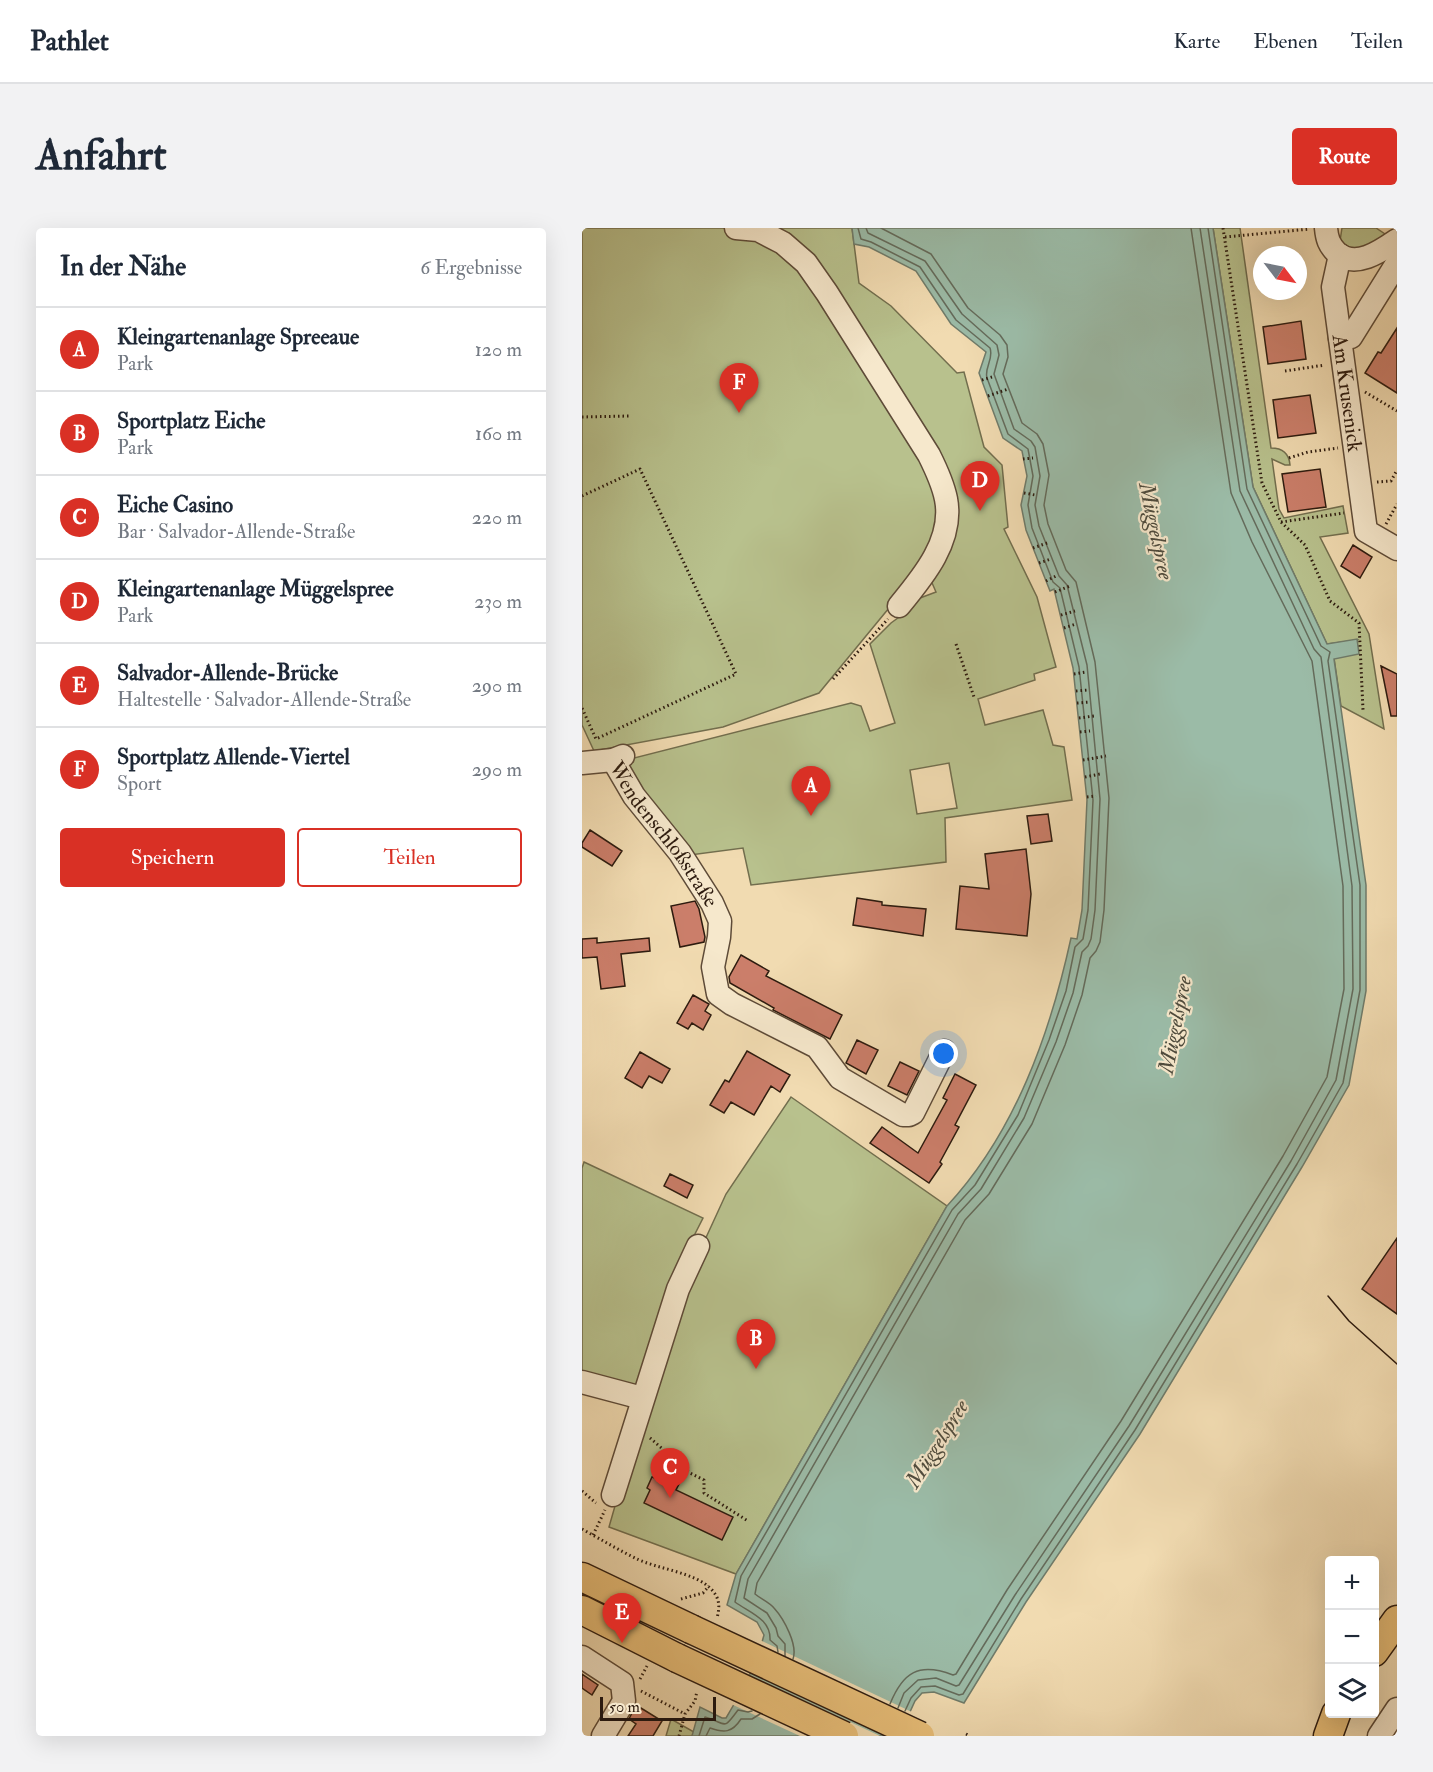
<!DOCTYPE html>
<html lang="de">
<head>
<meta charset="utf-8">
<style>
  :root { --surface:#fff; --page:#f2f2f3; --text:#1f2937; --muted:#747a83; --line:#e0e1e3; --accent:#d93025 }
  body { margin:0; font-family:"IM FELL Double Pica",serif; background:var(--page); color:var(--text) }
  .controls { position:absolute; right:18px; bottom:18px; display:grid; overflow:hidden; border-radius:6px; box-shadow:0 6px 24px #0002 }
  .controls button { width:54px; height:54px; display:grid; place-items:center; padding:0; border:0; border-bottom:2px solid var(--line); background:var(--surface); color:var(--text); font:30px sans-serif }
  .compass { position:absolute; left:671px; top:18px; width:54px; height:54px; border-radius:50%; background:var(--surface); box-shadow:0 6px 24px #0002; rotate:122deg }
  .scale { position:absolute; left:18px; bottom:15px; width:116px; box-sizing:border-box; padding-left:6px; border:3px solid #2d1b0f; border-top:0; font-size:16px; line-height:21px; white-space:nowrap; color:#2d1b0f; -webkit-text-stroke:4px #f6e8cc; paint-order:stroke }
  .you { position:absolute; left:362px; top:826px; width:21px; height:21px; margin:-15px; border:4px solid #fff; border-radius:50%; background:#1a73e8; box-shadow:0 0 0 9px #1a73e833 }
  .badge { display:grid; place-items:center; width:39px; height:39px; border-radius:50%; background:var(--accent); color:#fff; font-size:20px; font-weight:700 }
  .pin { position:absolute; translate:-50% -50px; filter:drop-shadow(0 2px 3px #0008) }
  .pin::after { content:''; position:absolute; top:32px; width:21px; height:18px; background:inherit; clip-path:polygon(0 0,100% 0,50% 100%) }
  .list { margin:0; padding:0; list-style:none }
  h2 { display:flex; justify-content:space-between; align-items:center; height:78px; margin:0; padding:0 24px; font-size:26px }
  h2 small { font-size:20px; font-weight:400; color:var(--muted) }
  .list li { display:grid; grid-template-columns:39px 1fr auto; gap:18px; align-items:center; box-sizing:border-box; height:84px; padding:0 24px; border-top:2px solid var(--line) }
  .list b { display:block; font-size:22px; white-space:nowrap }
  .list p { margin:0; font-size:20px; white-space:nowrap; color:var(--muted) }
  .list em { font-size:20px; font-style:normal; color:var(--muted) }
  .actions { display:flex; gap:12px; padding:18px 24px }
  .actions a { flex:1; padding:14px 0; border:2px solid var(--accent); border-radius:6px; text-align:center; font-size:21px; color:var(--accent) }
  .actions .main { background:var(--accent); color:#fff }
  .icon { flex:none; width:33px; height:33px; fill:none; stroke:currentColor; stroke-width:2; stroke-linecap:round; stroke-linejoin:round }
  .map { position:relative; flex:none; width:815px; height:1508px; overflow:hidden; border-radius:6px }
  header { display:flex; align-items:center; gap:36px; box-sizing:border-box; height:84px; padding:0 30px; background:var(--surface); border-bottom:2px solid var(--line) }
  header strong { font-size:28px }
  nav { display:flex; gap:33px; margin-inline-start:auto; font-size:21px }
  .intro { display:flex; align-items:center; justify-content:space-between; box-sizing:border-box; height:144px; padding:0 36px }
  h1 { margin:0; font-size:42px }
  .button { padding:15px 27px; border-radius:6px; background:var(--accent); color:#fff; font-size:21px; font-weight:700 }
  main { display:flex; gap:36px; padding:0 36px }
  aside { flex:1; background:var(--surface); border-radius:6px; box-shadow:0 6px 24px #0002 }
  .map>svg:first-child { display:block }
  .green { fill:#b8c18d; stroke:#726e4e; stroke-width:1.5; fill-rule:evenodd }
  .water { fill:#9bbba7; stroke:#6f7b6a; stroke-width:1.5 }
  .pier { fill:#f1dbb1 }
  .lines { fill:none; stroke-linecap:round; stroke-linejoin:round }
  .shore { stroke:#646b5b; stroke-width:1.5 }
  .building { fill:#cb7e6a; stroke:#2d1b0f; stroke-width:1.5 }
  .minor-casing { stroke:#5e4b38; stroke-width:25 }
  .major-casing { stroke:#2d1b0f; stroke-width:31 }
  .path { stroke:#2d1b0f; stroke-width:3; stroke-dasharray:1.5 3; stroke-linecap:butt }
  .minor { stroke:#f6e8cc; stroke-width:22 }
  .major { stroke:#e8be78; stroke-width:28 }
  .tram { stroke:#2d1b0f; stroke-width:1.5 }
  .major-bridge-casing { stroke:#2d1b0f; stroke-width:31; stroke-linecap:butt }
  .major-bridge { stroke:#e8be78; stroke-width:28 }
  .labels { text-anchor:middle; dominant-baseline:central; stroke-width:4.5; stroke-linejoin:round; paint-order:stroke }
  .street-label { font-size:21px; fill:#2d1b0f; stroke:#f6e8cc }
  .water-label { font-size:22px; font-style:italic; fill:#4e4b3d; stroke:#f6e8cc }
</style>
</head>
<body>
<header>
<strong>Pathlet</strong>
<nav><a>Karte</a><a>Ebenen</a><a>Teilen</a></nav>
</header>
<div class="intro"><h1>Anfahrt</h1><a class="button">Route</a></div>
<main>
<aside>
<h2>In der Nähe<small>6 Ergebnisse</small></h2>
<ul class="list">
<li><span class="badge">A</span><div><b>Kleingartenanlage Spreeaue</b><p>Park</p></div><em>120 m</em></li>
<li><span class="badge">B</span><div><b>Sportplatz Eiche</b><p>Park</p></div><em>160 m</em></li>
<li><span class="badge">C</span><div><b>Eiche Casino</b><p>Bar · Salvador-Allende-Straße</p></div><em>220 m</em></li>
<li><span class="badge">D</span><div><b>Kleingartenanlage Müggelspree</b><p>Park</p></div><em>230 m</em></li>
<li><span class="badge">E</span><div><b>Salvador-Allende-Brücke</b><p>Haltestelle · Salvador-Allende-Straße</p></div><em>290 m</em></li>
<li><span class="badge">F</span><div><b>Sportplatz Allende-Viertel</b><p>Sport</p></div><em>290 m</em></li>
</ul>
<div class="actions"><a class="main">Speichern</a><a>Teilen</a></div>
</aside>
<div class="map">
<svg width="815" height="1508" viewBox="0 0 815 1508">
  <rect width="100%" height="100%" fill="#f1dbb1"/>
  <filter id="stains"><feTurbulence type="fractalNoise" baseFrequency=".00333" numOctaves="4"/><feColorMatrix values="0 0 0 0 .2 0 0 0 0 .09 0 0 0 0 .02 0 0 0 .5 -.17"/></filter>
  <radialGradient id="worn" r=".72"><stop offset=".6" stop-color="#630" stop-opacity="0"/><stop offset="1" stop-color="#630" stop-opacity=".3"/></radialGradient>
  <path class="green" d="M0 0H270L277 55 309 78 375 145 382 144 402 219 420 237 426 299 422 301 455 369 474 439 452 446 453 452 396 471 403 497 461 482 471 517 482 519 490 572 363 590 364 634 169 657 161 620 108 627 46 541 48 531 269 475 279 478 288 503 313 495 288 416 309 395 331 379 330 373 354 364 347 348 370 267 249 59 207 5 175 6 226 42 363 267 355 315 307 380 237 465 141 499 12 523 0 497ZM367 535 375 580 335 586 328 542Z
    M631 0H658L689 220C700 220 707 225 708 237H703L690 231 697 281 702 290 761 278 766 305 738 309 787 406 802 501 759 478 752 430 775 412 745 416 671 259Z
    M760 0H794L806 8 784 23 767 22 758 13Z
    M209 869 365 978 154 1346 27 1299 39 1257 116 1027 144 966Z
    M2 934 121 990 86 1059 55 1161 0 1146V940Z
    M89 1491 112 1504 110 1508H84Z"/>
  <path class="water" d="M270 0H631L671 259 745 416 775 411 777 426 752 431 784 657V763L767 857 720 939 558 1206 444 1374 382 1475 352 1464 340 1465 333 1473 317 1508H110L118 1479 140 1490H144C160 1463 174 1438 182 1407L175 1394 145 1377 154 1346 365 978C433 905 468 806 489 710L495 711 500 682 505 572 491 440 472 361 468 363 444 302 439 277 445 248 440 223 421 210 397 145 404 124 369 96 334 43 287 19 272 16Z"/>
  <path class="pier" d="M178 1412 332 1485 321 1508H303L167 1443 178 1418Z
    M166 1446 298 1508H218L149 1476Z"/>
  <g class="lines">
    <path class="shore" d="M196 1424 195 1418 188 1412C189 1391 168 1385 153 1374L159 1348 370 982 393 957 436 887 467 812 484 763 493 719 501 711 506 682 511 572 497 439 478 360 471 354 450 300 446 277 451 248 446 221 426 206 405 150C402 140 412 131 408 120L374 92 338 39 289 14 279 11 276 0
      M203 1428V1416L196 1408 194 1400 185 1385 162 1370 166 1351 376 986 399 961 442 890 474 814 491 765 500 724 506 718 509 711 513 682 518 571 505 437 485 357 477 348 457 298 453 277 458 248 453 219 449 213 432 201 412 146 417 127 415 117 380 86 343 33 286 5 284 0
      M211 1431C216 1417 202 1391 192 1380 187 1374 179 1371 173 1366L175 1355 383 992 407 966 450 896 483 817 500 767 508 730 514 723 518 714 522 682 527 570 513 434 494 354 484 342 466 296 462 277 467 247 461 216 455 206 440 195 421 146 426 129 425 117 418 107 386 80 349 26 299 0
      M308 1476C321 1444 337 1434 371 1447L374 1446 425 1362 539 1193 701 928 745 849 762 761 761 658 730 433 670 314 649 265 609 0
      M316 1480 322 1465 336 1452 354 1450 374 1458 377 1457 433 1367 547 1198 709 933 754 852 771 761 770 658 739 429 732 421 658 263 618 0
      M323 1483 329 1470 339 1459 353 1458 377 1467 381 1466 439 1371 553 1202 715 936 761 855 778 762V657L746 433 748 424 739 418 665 261 626 0
      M117 1508 123 1489C145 1495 140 1504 156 1482L166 1484 170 1483
      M124 1508 128 1500C142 1505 150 1505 159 1491H170L178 1486"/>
  </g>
  <path class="building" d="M719 93 724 131 686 136 681 99Z
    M815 100V165L783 145 796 124 799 125Z
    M728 167 734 205 696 210 691 172Z
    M738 241 744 279 706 284 700 246Z
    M771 317 790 329 778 350 759 338Z
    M799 438 815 446V488H809Z
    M466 586 470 613 449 616 445 588Z
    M8 602 40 623 30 638 0 619V615Z
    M444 621 449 666 445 708 374 701 378 658 407 661 403 626Z
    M275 670 300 674V677L344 681 341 708 271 697Z
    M113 673 117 681 123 709 122 714 98 719 89 678Z
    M15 710V715L67 710 68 723 39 726 43 758 19 761 15 729 0 730V711Z
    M159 727 187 743 184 748 260 787 248 811 191 782 192 780 148 755 147 749Z
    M111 767 127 776 123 783 129 787 121 802 110 795 106 801 95 795Z
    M275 812 296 822 284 846 264 835Z
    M165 823 208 847 198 864 189 858 172 887 149 874 142 885 128 877 143 852 147 854Z
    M58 824 88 841 80 855 67 848 60 860 43 850Z
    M318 834 337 843 325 867 306 858Z
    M373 846 394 857 373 897 377 899 358 934 360 936 347 955 288 915 300 899 336 925 365 872 361 870Z
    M88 946 111 957 105 970 82 958Z
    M815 1010V1086L780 1061Z
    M77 1244 98 1254 94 1262 151 1289 140 1312 62 1275 68 1262 65 1260 70 1249 73 1250Z
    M0 1446 16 1457 10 1467 0 1460Z
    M54 1477 80 1493 71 1508H46L54 1496 47 1491Z"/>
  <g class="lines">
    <g class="minor-casing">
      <g id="minor">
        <path d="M154 0 176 2 201 15 224 35 245 65 347 227C354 241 361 256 364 271 372 312 341 349 317 378"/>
        <path d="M744 0C745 11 747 17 755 25 774 41 799 23 815 12"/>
        <path id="s1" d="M758 27 751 59 784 303 815 321"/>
        <path d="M758 110 769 109 815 35"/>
        <path id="s2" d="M31 532 52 568 98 625 130 675 138 693 137 709 131 739 136 766 150 776 235 819 258 850 321 887H327L331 885 362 823"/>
        <path d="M0 535 31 532 41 528"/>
        <path d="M0 1154 60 1170"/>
        <path d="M31 1267 96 1061 116 1018"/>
        <path d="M0 1429 40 1455 42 1473 21 1508"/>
        <path d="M797 1508 815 1481"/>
      </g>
    </g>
    <g class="major-casing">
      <path id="major" d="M0 1349 109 1401
        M0 1382 95 1430
        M792 1424 815 1392
        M746 1508 754 1486"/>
    </g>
    <path class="path" d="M641 0 680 255 699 294 723 317 748 373 777 395 781 482
      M643 9 728 1
      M703 143 743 137
      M400 152 410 149
      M783 164 815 183
      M406 168 426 161
      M0 189 47 188
      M707 230 726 224 756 220
      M441 231 451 230
      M795 254 809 253 815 242
      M442 265 453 267
      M0 268 58 241 154 446 14 511 0 480
      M699 294 762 285
      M804 296 815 276
      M451 320 468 314
      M457 335 469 331
      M464 353 474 348
      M473 364 488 358
      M479 387 493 383
      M482 400 494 396
      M374 416 392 469
      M492 446 504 444
      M251 451 306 391
      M494 463 506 462
      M495 475 508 474
      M497 490 512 488
      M498 504 508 503
      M501 532 524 528
      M503 549 518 546
      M505 569 514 568
      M68 1210 108 1245 122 1252V1265L166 1293
      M0 1263 14 1275
      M0 1301C18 1311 35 1321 53 1330 74 1341 113 1344 129 1361 138 1370 138 1379 135 1390
      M11 1307 23 1282
      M99 1371 121 1365 127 1358
      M58 1451 65 1438
      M59 1463 103 1486
      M384 1506 388 1508
      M97 1508 103 1486 113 1473 115 1463"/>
    <use href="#minor" class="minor"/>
    <use href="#major" class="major"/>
    <path class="tram" d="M746 1068 767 1093 815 1136"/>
    <g class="major-bridge-casing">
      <path id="major-bridge" d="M109 1401 338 1508
        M95 1430 262 1508"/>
    </g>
    <use href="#major-bridge" class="major-bridge"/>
  </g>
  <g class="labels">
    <g class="street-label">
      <text stroke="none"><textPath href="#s1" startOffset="140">Am Krusenick</textPath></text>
      <text stroke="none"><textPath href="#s2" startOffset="90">Wendenschloßstraße</textPath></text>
    </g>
    <g class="water-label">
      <text transform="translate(574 303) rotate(78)">Müggelspree</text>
      <text transform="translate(593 797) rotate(-79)">Müggelspree</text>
      <text transform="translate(355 1216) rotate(-58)">Müggelspree</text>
    </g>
  </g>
  <rect width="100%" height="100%" filter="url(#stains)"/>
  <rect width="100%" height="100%" fill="url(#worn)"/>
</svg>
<div class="controls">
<button>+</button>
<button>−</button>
<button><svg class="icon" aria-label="layers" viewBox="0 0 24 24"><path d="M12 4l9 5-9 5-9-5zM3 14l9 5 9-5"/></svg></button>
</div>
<svg class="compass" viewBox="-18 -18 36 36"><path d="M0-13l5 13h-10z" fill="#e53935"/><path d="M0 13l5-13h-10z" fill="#747a83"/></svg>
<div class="scale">50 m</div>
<div class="you"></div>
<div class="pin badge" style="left:229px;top:588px">A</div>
<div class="pin badge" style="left:174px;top:1141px">B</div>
<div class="pin badge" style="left:88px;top:1270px">C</div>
<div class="pin badge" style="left:398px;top:283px">D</div>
<div class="pin badge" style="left:40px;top:1415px">E</div>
<div class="pin badge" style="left:157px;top:185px">F</div>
</div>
</main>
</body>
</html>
